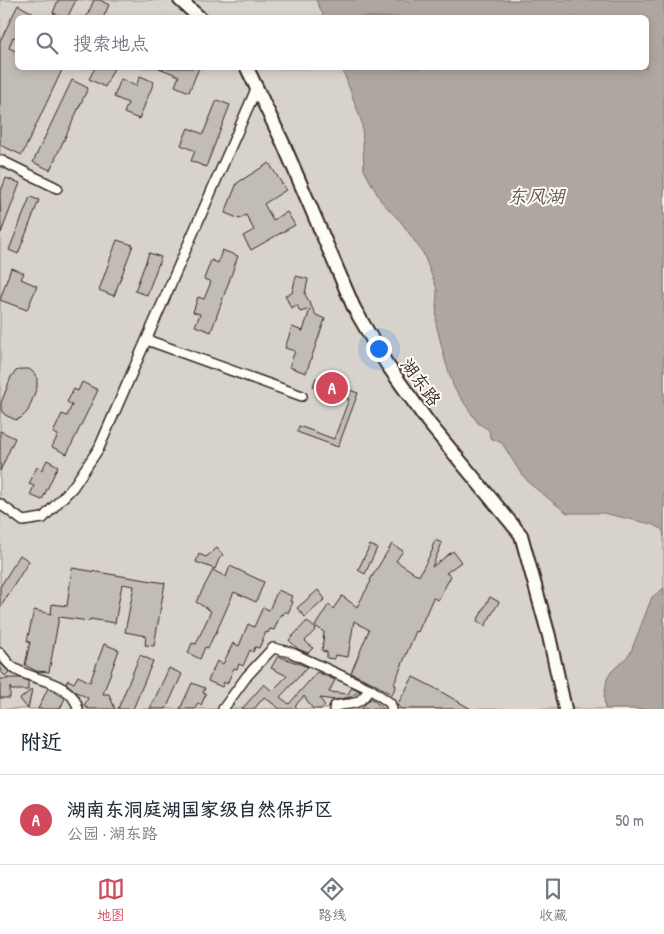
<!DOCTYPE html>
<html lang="zh">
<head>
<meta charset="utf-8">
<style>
  :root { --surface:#fff; --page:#f6f6f7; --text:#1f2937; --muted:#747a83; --line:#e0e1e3; --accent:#d1495b }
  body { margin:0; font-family:"Patrick Hand","LXGW WenKai TC",sans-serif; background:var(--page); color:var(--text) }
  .you { position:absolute; left:378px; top:348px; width:18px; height:18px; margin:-12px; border:4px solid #fff; border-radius:50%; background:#1a73e8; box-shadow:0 0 0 8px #1a73e833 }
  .badge { display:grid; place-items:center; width:32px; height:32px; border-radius:50%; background:var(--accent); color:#fff; font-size:16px; font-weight:700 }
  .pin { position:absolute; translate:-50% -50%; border:2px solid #fff; box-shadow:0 1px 5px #0006 }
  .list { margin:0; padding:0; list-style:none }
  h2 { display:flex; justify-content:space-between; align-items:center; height:65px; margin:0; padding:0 20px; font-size:21px }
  h2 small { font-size:16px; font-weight:400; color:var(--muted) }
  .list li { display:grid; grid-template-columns:32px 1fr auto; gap:15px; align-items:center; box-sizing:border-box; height:90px; padding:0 20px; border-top:1px solid var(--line) }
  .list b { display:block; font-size:19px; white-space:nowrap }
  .list p { margin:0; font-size:16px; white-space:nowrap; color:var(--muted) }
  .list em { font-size:16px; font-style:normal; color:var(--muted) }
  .icon { flex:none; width:28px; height:28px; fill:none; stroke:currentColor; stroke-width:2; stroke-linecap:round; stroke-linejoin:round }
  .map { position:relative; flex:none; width:664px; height:709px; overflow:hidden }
  .search { position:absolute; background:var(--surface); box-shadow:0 2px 8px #0003; left:15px; right:15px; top:15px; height:55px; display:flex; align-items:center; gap:12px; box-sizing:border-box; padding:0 18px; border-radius:8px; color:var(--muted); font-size:19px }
  .sheet { height:155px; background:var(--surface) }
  nav { display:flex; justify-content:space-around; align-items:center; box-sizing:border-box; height:70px; border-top:1px solid var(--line); background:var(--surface); font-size:14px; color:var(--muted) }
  nav a { display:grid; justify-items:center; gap:2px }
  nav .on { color:var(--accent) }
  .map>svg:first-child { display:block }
  .green { fill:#d7d2cc; stroke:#897e75; fill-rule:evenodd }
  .water { fill:#aea69f; stroke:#80746b }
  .building { fill:#c1bcb4; stroke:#3b2a1e }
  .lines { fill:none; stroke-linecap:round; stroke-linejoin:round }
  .street-casing { stroke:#3b2a1e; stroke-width:12 }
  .secondary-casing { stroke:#3b2a1e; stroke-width:16 }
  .street { stroke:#fdfcf7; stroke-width:9 }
  .secondary { stroke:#fdfcf7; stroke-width:12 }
  .labels { text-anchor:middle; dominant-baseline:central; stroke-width:4; stroke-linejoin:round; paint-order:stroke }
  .street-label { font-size:18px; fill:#3b2a1e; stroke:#fdfcf7 }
  .water-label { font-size:19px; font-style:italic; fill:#63554b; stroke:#fdfcf7 }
</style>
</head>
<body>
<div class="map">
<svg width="664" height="709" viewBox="0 0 664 709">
  <rect width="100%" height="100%" fill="#f1efea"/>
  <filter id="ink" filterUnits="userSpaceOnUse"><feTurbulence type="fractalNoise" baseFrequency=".02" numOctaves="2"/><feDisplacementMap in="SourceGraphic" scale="10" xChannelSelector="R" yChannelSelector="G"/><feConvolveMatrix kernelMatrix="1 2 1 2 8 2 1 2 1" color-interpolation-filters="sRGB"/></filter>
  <g filter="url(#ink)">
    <path class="green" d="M0 0H664V709H0ZM18 18H646V68H18Z"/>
    <path class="water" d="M316 0H664V537L663 530 651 524 603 513H567L530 484 520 472 502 443 490 438 489 430 478 423 454 388 445 360 436 324 437 289 423 253 401 222 381 201 364 170 362 123 342 68H646V18L324 17Z
      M664 588V709H605L604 696 607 679 611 672 630 654 652 597Z"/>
    <path class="building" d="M58 0H76L67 18 53 13Z
      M94 0H100L109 5 103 18H86Z
      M18 5 33 13 31 18H18V39L13 37 9 48 18 52V68H63L22 155 0 145V41Z
      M95 68H114L105 87 89 79Z
      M159 68H199L189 92 175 86 179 76Z
      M140 76 154 82 139 119 124 113 128 103 114 97 121 79 136 86Z
      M72 80 88 88 50 170 33 162Z
      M217 100 230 105 206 167 191 161 195 151 181 145 188 128 203 134Z
      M269 163 286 190 264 204 273 220 287 212 295 225 251 250 243 236 254 230 246 215 240 219 225 213 237 183Z
      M6 178 20 183 1 233 0 194Z
      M30 197 39 200 18 254 9 250Z
      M117 240 133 245 114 296 99 290Z
      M222 250 238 256 211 332 195 326 200 314 193 312 198 297 204 299 211 282 204 279 211 260 218 263Z
      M149 253 161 257 147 295 135 291Z
      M11 268 24 273 21 279 37 286 27 310 0 300Z
      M296 276 308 279 305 294 316 315 325 319 306 373 289 367 295 351 285 348 292 327 303 331 310 309 300 312 297 305 291 308 285 295 292 293Z
      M22 369H29L34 373 37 378V387L28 411 21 418 16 420 5 415 1 410V403L11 377 16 371Z
      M316 378 358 393 338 447 297 432 299 426 334 439 349 399 313 386Z
      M82 382 98 390 67 454 52 447 58 435 53 433 62 414 67 416 72 405 67 402 74 389 78 391Z
      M0 431 15 438 0 471Z
      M47 460 58 466 42 500 30 495 34 486 29 484 37 467 42 470Z
      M435 540 442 543 432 567 453 551 461 562 446 573 451 576 438 600 433 598 418 632 416 631 394 684 396 685 392 695 373 683 351 673 369 630 354 621 348 657 335 655 334 659 327 658V652L322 651 324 632 315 626 329 604 333 609 342 596 357 607 371 581 370 580 392 544 403 551 396 561 419 576 433 549 432 548Z
      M370 545 377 548 365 574 358 570Z
      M217 548 223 555 219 559 215 569 196 562 199 554 206 557Z
      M20 555 29 561 0 608V587Z
      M230 566 264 582 256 602 234 592 215 635H214L208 648 205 647 200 659 188 653 192 643 196 644 211 611 196 602 213 570 226 577Z
      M72 568 165 583 154 646 145 645 146 636 125 632 134 586 122 584 115 623 90 619 89 621 59 617 49 672 36 671 25 665 30 642 27 641 34 610 51 614 52 604 67 606Z
      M278 590 292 596 290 601 293 602 288 613 285 611 283 615 281 614 274 630 270 629 268 633 266 632 259 648 255 647 253 652 250 650 243 666 239 664 237 669 234 668 227 684 224 682 222 687 208 681 217 661 223 664 233 643 239 646 248 624 254 627 263 607 269 610Z
      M318 590 325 599 305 617 297 608Z
      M490 597 499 602 485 626 477 621Z
      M307 621 316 629 305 641 313 648 308 653 298 649 289 640Z
      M104 644 119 650 103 694H109L115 709H89L84 706 88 698 76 692 66 683 68 680 74 683 78 676 90 682Z
      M140 655 153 661 133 709H118Z
      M278 656 308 667 280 697 289 704 317 672 335 680 329 692 348 694 352 687 360 691 350 697 335 700 320 698 325 706 321 709H313L304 696 295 706 298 709H280L264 697 254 709H242L264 684 272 691 287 676 271 668Z
      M0 663 9 672 5 676 0 670Z
      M169 668 182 674 166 709H150Z
      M413 677 431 686 471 709H401L397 705Z
      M7 678H20L28 681V690H11L10 687V698H0V679H8Z
      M192 683 205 688 203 693 206 694 201 705 198 703 195 709H180Z
      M48 688 65 698 60 709H38Z
      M32 689 28 709 20 699Z
      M370 699H372L384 709H361Z"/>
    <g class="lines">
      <g class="street-casing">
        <path id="street" d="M0 160 57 188
          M147 340 302 396
          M0 504 23 521 43 518 73 487 99 448 257 87
          M0 653C5 659 10 667 17 670 36 681 73 682 78 709
          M223 709 247 676 273 648 290 652 370 689 390 703 392 709
          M334 709 335 706C355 702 357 707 370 689"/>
      </g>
      <g class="secondary-casing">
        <path id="secondary" d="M180 0 200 18
          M247 68 283 143 354 308 386 363 428 422 521 535 549 636 565 709"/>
      </g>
      <use href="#street" class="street"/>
      <use href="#secondary" class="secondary"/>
    </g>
  </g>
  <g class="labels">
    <g class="street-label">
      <text transform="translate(421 382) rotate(54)">湖东路</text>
    </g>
    <g class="water-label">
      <text x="536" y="196">东风湖</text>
    </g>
  </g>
</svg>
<div class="you"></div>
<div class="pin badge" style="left:332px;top:388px">A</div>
<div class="search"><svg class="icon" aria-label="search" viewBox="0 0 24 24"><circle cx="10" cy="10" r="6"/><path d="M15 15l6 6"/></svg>搜索地点</div>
</div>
<section class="sheet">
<h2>附近<small></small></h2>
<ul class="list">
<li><span class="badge">A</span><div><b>湖南东洞庭湖国家级自然保护区</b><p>公园 · 湖东路</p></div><em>50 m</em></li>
</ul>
</section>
<nav>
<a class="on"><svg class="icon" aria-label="map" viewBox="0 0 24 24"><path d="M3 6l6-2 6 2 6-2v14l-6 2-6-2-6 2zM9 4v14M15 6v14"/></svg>地图</a>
<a><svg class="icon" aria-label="directions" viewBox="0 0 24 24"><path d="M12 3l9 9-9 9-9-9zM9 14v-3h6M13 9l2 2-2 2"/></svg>路线</a>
<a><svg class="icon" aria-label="saved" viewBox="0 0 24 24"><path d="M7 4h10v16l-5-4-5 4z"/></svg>收藏</a>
</nav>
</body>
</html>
